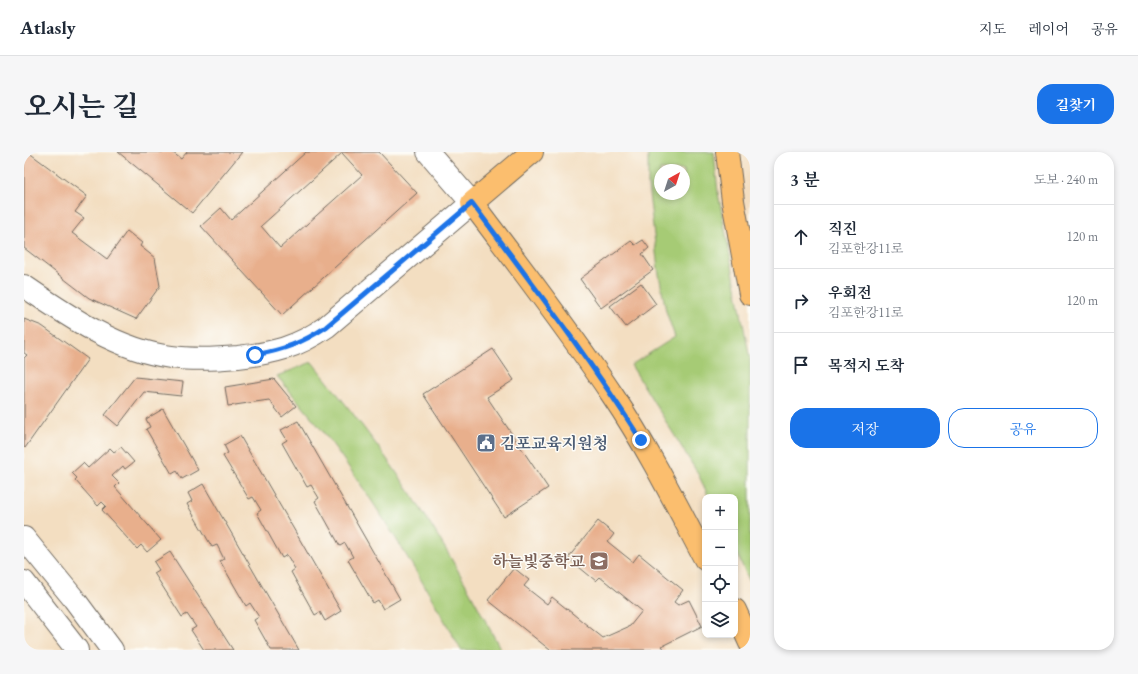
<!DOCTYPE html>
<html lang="ko">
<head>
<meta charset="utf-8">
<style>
  :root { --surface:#fff; --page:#f6f6f7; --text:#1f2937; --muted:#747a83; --line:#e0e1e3; --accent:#1a73e8 }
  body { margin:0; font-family:"EB Garamond","Noto Serif KR",serif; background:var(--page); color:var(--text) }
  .controls { position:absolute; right:12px; bottom:12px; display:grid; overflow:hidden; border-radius:8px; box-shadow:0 2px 6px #0003 }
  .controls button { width:36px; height:36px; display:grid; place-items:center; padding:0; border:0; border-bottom:1px solid var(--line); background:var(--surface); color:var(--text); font:20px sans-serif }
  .compass { position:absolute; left:630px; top:12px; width:36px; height:36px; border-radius:50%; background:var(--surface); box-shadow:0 2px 6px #0003; rotate:39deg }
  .stop { position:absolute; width:12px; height:12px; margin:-9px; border:3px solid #1a73e8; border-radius:50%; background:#fff }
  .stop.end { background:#1a73e8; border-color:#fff; box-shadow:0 1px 4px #0008 }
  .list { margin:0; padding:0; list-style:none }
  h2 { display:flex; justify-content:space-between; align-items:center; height:52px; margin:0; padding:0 16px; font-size:17px }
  h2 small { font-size:13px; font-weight:400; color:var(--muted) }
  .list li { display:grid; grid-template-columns:26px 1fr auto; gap:12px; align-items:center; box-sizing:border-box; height:64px; padding:0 16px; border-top:1px solid var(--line) }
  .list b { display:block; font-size:15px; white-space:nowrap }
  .list p { margin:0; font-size:13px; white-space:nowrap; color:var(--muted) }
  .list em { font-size:13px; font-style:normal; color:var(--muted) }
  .actions { display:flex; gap:8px; padding:12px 16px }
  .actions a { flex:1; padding:9px 0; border:1px solid var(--accent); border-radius:16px; text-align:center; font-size:14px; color:var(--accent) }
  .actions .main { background:var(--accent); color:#fff }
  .icon { flex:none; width:22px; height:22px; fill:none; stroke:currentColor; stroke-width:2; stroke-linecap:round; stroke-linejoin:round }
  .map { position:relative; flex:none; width:726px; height:498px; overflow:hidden; border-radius:16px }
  header { display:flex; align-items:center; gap:24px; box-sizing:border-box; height:56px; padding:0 20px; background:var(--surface); border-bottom:1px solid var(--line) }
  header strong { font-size:19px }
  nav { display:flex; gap:22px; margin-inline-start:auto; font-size:14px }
  .intro { display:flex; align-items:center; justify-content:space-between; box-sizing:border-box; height:96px; padding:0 24px }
  h1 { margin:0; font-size:28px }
  .button { padding:10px 18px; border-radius:16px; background:var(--accent); color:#fff; font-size:14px; font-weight:700 }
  main { display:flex; gap:24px; padding:0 24px }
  aside { flex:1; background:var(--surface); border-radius:16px; box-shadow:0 2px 6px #0003 }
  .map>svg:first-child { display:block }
  .green { fill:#a6cb75; stroke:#687b50; fill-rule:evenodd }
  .building { fill:#e8af8c; fill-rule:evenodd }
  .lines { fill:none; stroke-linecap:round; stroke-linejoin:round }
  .minor-casing { stroke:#716a60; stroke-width:24 }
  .major-casing { stroke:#716a60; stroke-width:24 }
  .highway-casing { stroke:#716a60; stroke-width:24 }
  .minor { stroke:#fff; stroke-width:22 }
  .major { stroke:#fbbe6e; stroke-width:22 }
  .highway { stroke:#fbbe6e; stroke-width:22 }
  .route { stroke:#1a73e8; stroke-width:5 }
  .labels { text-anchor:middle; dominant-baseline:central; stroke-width:3; stroke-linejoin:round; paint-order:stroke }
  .service-label { font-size:16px; font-weight:bold; fill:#4e5e75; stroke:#fdfcf7; text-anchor:start }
  .education-label { font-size:16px; font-weight:bold; fill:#785e54; stroke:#fdfcf7; text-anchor:end }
</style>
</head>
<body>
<header>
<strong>Atlasly</strong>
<nav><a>지도</a><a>레이어</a><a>공유</a></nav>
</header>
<div class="intro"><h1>오시는 길</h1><a class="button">길찾기</a></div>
<main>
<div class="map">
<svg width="726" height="498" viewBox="0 0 726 498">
  <rect width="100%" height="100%" fill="#fdfcf7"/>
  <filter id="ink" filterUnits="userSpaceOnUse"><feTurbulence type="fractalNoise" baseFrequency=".025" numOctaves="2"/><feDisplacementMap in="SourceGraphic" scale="8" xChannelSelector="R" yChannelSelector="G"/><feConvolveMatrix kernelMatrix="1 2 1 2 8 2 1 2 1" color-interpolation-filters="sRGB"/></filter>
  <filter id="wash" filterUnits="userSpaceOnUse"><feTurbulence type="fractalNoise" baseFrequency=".012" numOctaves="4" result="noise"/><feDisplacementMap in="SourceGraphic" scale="16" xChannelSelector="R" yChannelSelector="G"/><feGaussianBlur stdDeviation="0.9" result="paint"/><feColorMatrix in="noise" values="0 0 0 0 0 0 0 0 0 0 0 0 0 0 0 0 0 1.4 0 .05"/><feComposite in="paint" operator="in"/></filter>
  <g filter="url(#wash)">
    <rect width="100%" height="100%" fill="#f3dec1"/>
    <path class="green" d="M622 0H690L694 41 726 208V430L711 398V345H685L673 320 607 213 651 185 642 159 634 117 624 33V1ZM636 18H660V42H636Z
      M288 210C324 255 360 300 391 348 423 396 450 447 477 498H437C399 429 358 361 312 297 294 272 273 248 253 224Z"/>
    <g id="blocks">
      <path class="building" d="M4 0 63 44 51 60 60 66 48 81 83 107 103 79 118 91 116 94 131 106 136 134 112 167 65 146 0 96V6Z
        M94 0H148L157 7 163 0H218L168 61Z
        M282 0H355L393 41 258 163 177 74 197 56 207 68ZM318 1 338 23 256 96 237 74Z
        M619 88 625 96 618 102 629 118 577 156 556 127 607 89 611 93Z
        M617 131 632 152 602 175 586 154Z
        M0 167 18 174 64 207 1 296 0 295V206L3 203 0 201Z
        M469 197 490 228 463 245 524 336 480 365 399 242Z
        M111 225 159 230 157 244 120 240 94 274 81 263Z
        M250 227 272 254 258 265 245 248 204 254 201 235Z
        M139 257 174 318 158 327 153 319 148 322 122 277 126 275 122 267Z
        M274 269 376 447 359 457 354 448 349 451 324 408 329 405 321 391 316 394 291 349 295 346 287 333 283 335 258 291 263 288 257 278Z
        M216 284 317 459 301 469 296 460 291 463 267 420 271 417 263 403 258 406 233 361 237 358 229 345 225 347 199 304 204 301 200 293Z
        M97 295 110 310 101 317 99 314 88 324 95 331 91 335 137 388 123 400 117 393 113 397 78 358 82 354 78 350 74 354 51 328 53 326 48 321 59 311 64 316 86 296 90 300Z
        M179 332 275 498H247L230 468 235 465 226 451 222 454 196 409 200 407 193 393 188 395 163 352 168 349 164 341Z
        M574 369 590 382 584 390 609 410 615 402 659 438 650 450 654 453 665 448 678 474 638 494 641 498H526L464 448 490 416 505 428 500 434 523 452 528 445 579 486 606 474 618 459 576 425 572 429 544 406Z
        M146 400 209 498H180L167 478 172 475 163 462 158 465 130 421 135 418 130 410Z"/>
    </g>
  </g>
  <g filter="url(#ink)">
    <use href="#blocks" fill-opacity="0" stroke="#716a60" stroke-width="1"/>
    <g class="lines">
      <g class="minor-casing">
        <path id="minor" d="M0 134C44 164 93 198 147 205 169 208 192 207 214 205 249 201 272 196 302 175L448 51 404 0
          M0 386 50 447 88 498
          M0 430 53 498"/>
      </g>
      <g class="major-casing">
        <path id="major" d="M448 51C496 115 545 178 589 244 624 296 652 352 681 407
          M448 51 508 0
          M711 458 726 491"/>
      </g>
      <g class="highway-casing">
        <path id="highway" d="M703 0 709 49 726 142"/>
      </g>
      <use href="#minor" class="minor"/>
      <use href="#major" class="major"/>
      <use href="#highway" class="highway"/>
    </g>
  </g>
  <g class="lines" filter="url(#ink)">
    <path class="route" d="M231 203C259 198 278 191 302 175L448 51C506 129 565 206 617 288"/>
  </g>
  <defs>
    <g id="civic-square" transform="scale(1)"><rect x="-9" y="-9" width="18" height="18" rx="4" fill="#5c6f8a" stroke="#fdfcf7"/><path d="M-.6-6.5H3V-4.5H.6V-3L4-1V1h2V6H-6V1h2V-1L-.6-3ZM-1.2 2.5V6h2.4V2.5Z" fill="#fff"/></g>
    <g id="school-square" transform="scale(1)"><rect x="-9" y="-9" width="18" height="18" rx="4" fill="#8d6e63" stroke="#fdfcf7"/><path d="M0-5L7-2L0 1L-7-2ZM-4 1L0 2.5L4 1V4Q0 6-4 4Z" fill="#fff"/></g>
  </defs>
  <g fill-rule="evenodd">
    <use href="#civic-square" x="462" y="291"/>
    <use href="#school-square" x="575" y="409"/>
  </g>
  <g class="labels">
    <g class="service-label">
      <text x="476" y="291">김포교육지원청</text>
    </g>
    <g class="education-label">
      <text x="561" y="409">하늘빛중학교</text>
    </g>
  </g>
</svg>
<div class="controls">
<button>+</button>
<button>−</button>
<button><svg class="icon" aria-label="locate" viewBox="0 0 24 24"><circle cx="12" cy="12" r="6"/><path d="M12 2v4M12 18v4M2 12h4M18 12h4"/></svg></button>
<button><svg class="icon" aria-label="layers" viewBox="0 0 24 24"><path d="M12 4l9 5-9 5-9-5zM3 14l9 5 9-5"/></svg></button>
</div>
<svg class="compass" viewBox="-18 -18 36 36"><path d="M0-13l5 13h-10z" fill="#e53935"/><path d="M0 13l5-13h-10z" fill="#747a83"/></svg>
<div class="stop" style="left:231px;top:203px"></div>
<div class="stop end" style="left:617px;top:288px"></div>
</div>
<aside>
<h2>3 분<small>도보 · 240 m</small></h2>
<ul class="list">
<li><svg class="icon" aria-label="ahead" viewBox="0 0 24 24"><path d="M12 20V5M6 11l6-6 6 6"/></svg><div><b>직진</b><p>김포한강11로</p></div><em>120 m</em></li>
<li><svg class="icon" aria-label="right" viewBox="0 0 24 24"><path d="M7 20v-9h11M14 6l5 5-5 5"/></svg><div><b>우회전</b><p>김포한강11로</p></div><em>120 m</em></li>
<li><svg class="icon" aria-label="arrive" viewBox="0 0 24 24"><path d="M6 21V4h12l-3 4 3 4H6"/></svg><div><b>목적지 도착</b></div></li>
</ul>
<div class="actions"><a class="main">저장</a><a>공유</a></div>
</aside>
</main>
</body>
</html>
